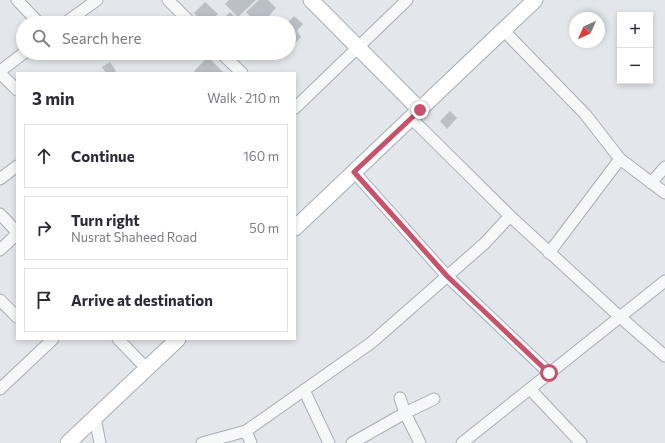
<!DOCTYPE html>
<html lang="en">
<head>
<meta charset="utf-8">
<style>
  :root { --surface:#fff; --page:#f7f7f7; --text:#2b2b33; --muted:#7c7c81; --line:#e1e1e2 }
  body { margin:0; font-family:Commissioner,sans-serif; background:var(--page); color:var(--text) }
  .controls { position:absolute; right:12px; top:12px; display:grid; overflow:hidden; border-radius:0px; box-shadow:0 2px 6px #0003 }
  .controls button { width:36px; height:36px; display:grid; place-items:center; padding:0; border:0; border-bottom:1px solid var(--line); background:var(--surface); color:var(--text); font:20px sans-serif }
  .compass { position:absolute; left:569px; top:12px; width:36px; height:36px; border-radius:50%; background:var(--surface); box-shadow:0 2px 6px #0003; rotate:225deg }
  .stop { position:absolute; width:12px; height:12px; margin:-9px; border:3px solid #c6526b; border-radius:50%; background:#fff }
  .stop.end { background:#c6526b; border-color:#fff; box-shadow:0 1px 4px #0008 }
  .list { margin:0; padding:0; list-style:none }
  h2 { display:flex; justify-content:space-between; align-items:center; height:52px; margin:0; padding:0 16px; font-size:17px }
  h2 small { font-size:13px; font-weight:400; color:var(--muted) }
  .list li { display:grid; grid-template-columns:26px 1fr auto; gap:12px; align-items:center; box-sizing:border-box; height:64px; margin:0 8px 8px; padding:0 8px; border:1px solid var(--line); border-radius:0px }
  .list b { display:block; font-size:15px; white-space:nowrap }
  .list p { margin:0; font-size:13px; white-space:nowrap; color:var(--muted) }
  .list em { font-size:13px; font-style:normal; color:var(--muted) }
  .icon { flex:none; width:22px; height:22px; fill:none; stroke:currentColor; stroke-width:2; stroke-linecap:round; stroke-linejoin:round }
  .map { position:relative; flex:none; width:665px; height:443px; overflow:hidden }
  .search { position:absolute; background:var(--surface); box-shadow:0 2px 6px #0003; left:16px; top:16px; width:280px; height:44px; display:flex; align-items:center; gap:10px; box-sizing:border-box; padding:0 14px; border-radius:22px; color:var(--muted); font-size:15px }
  .panel { position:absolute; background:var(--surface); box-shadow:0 2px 6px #0003; left:16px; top:72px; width:280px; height:268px; border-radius:0px }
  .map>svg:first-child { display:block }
  .building { fill:#bbc0c7 }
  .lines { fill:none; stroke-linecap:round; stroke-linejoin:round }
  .street-casing { stroke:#a8aeb5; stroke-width:13 }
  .secondary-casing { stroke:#a8aeb5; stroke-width:17 }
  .street { stroke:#f6f7f9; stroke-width:11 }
  .secondary { stroke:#fff; stroke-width:15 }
  .route { stroke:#c6526b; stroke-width:5 }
</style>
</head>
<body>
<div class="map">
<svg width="665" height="443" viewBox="0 0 665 443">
  <rect width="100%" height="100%" fill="#e3e7eb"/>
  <path class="building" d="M229 0H256L238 17 225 4Z
    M259 0H268L276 8 262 23H250L253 19 246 12Z
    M205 2 218 14 208 23H204L194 13Z
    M230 12 240 22 239 23H219Z
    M294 16 303 24 297 31 301 37 289 50V23H287Z
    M123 53H134L125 60 121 55Z
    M208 57 224 73H196L194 71Z
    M110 62 116 71 114 73H106L102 67Z
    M450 111 457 118 447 129 440 121Z"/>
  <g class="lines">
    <g class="street-casing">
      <path id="street" d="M17 0 39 23
        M168 0 191 23
        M65 23 97 0
        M503 30 585 114 620 159
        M221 53 242 73
        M0 71 24 53
        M0 73 17 90
        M295 108 407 0
        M411 118 510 216
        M354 172 447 276 549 373
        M0 179 17 166
        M651 183 665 167
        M0 214 17 232
        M0 250 17 234
        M549 253 620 159 665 193
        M0 300 17 317
        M118 339 147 369
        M0 389 53 339
        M530 389 581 443
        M304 390 329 443
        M400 398 405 413 420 443
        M95 418 100 443
        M246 431 251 443
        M202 443 246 431 371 343 485 243 510 216 620 317 665 356
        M352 443 405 413 434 399
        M462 443 665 281"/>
    </g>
    <g class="secondary-casing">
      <path id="secondary" d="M311 0 420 110
        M295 228 535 0
        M68 443 178 339"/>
    </g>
    <use href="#street" class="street"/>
    <use href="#secondary" class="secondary"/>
  </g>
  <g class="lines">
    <path class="route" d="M420 110 354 172 447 276 549 373"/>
  </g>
</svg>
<div class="controls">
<button>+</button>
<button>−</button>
</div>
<svg class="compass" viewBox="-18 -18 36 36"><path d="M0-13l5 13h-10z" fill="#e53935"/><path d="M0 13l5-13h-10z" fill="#7c7c81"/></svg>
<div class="stop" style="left:549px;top:373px"></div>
<div class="stop end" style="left:420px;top:110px"></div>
<div class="search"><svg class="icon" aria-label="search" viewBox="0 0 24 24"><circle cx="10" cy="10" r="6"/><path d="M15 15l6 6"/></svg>Search here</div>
<section class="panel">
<h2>3 min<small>Walk · 210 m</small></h2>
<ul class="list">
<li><svg class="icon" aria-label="ahead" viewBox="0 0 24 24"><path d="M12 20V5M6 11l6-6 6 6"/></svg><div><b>Continue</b></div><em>160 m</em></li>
<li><svg class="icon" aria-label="right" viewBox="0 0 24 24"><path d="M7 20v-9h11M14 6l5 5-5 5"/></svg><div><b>Turn right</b><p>Nusrat Shaheed Road</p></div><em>50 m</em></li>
<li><svg class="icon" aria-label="arrive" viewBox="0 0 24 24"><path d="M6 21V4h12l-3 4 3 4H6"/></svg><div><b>Arrive at destination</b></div></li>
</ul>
</section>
</div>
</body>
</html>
